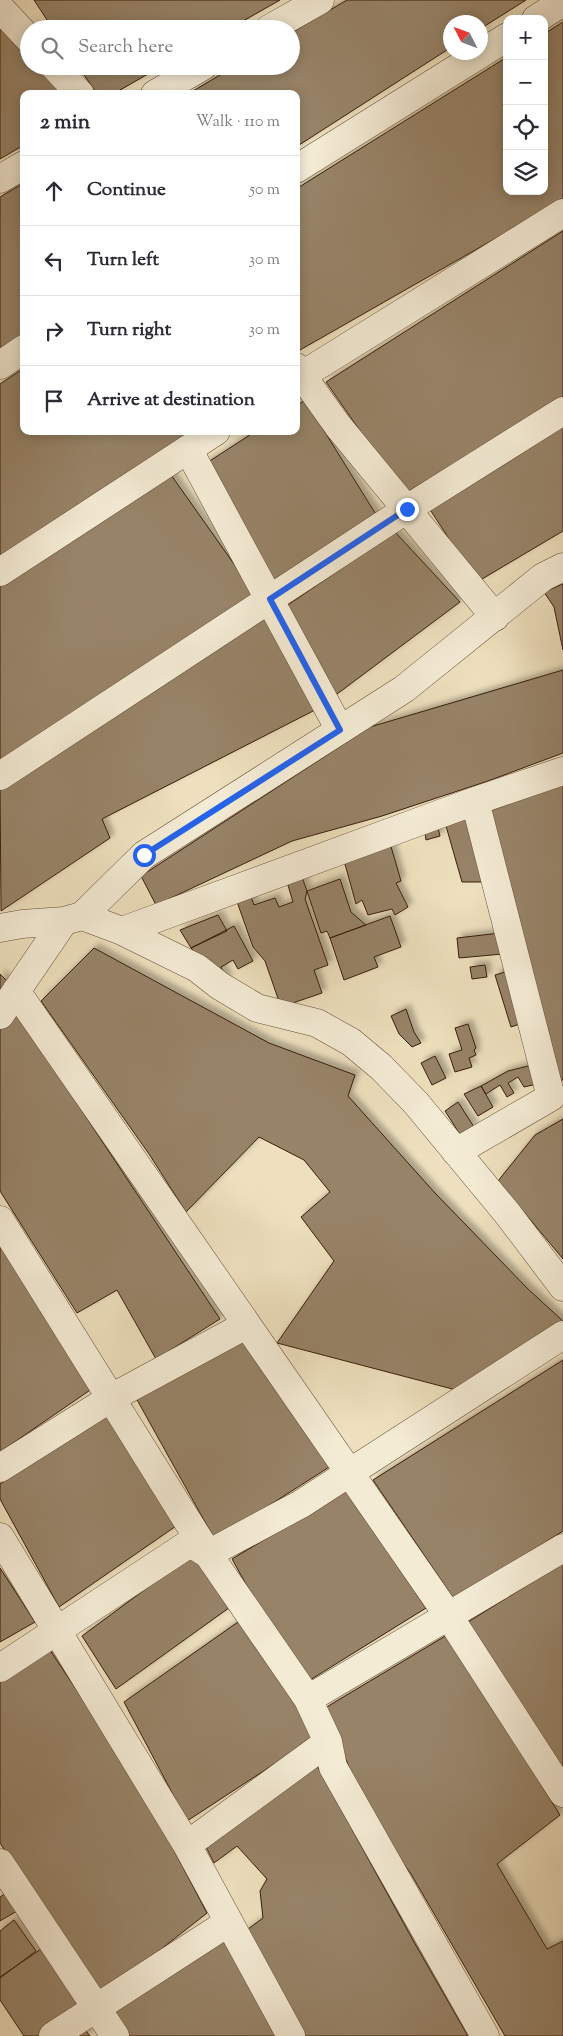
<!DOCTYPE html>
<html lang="en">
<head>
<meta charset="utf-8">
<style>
  :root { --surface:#fff; --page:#f7f7f7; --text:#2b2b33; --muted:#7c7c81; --line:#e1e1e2 }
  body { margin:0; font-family:"Sorts Mill Goudy",serif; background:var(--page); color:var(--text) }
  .controls { position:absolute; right:15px; top:15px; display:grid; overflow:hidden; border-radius:10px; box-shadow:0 2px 12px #0003 }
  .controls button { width:45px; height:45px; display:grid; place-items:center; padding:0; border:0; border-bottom:1px solid var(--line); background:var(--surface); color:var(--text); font:25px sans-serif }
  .compass { position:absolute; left:443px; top:15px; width:45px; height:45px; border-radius:50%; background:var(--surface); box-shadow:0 2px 12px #0003; rotate:312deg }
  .stop { position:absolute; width:15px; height:15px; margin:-11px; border:4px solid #2563eb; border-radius:50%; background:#fff }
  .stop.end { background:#2563eb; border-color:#fff; box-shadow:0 1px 5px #0008 }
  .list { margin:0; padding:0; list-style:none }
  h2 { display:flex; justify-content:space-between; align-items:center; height:65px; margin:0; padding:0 20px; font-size:21px }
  h2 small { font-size:16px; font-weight:400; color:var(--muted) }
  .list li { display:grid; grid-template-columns:32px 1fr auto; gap:15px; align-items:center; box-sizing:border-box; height:70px; padding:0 20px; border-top:1px solid var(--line) }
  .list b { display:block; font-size:19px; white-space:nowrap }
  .list em { font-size:16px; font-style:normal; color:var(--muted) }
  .icon { flex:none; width:28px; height:28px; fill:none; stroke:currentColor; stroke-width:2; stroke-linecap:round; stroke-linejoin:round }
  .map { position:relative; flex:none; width:563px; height:2036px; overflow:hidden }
  .search { position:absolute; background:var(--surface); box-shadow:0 2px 12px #0003; left:20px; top:20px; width:280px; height:55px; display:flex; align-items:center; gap:12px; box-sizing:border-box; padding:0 18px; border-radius:28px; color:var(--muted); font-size:19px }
  .panel { position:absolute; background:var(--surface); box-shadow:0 2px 12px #0003; left:20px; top:90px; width:280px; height:345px; border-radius:10px }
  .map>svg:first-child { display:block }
  .building { fill:#978367; stroke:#381e09; filter:url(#shadow) }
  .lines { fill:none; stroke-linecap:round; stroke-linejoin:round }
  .minor-casing { stroke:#664e36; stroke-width:29 }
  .minor { stroke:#f4ebd5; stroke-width:28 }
  .route { stroke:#2563eb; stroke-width:6 }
</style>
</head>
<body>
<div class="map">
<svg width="563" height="2036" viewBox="0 0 563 2036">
  <defs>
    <filter id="shadow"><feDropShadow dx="4.5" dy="-4.5" stdDeviation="2.5" flood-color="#0004"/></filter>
  </defs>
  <rect width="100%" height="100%" fill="#eee0be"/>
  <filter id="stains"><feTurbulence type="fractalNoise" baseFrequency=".004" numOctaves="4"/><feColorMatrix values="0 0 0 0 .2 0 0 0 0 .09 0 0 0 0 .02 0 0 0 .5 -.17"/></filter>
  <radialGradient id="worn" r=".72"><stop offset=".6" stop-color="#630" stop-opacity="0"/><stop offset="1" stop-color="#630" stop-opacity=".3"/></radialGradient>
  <path class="building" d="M34 0H280L229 29H53Z
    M347 0H526L480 29V22H450V48L296 147V94H188L235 66H291V33Z
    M0 19 29 51V66H43L68 94H24V145L0 159Z
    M563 22V200L300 350 296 345V189L507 57V191H544V34Z
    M78 66H162L113 94H97Z
    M24 183V333L0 349V197Z
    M563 231V397L404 494 326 382Z
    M24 368V431H198L0 557V384Z
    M305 400 380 521 268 585 205 464 256 431H296V406Z
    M563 424V531L477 582 429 508Z
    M169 472 258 598 0 772V582Z
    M395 532 460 602 333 697 279 611Z
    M563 584V650L554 607 544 592Z
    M261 612 317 709 102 819 110 838 1 911 0 784Z
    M563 670V753L488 781 382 816 292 841 156 905 141 876 370 727Z
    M563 781V1080L552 1081 481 809Z
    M468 816 488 882H462L446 826Z
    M437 824 440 836 426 840 424 827Z
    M390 843 401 881 396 883 408 907 395 915 392 909 368 915 362 900 356 904 343 857Z
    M302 877 307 891 305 899 328 965 314 970 322 993 281 1007 265 961 253 947 235 896 249 891 254 905 275 898 279 907 293 902 287 882Z
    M340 879 351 912 366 925 330 938 327 931 321 933 307 891Z
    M218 915 227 931 191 948 180 930Z
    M390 916 401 947 374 957 378 967 344 980 330 938Z
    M234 926 253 961 238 969 233 960 221 967 228 980 221 981 191 948Z
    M500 933 503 954 459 958 457 938Z
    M94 948 269 1043 355 1075 348 1096 435 1193 528 1289 563 1321V1324L460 1391 277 1343 334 1261 301 1217 330 1192 304 1160 259 1137 186 1212 149 1154 41 1001Z
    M485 965 487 977 472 979 470 967Z
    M508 971 523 1023 511 1027 495 975Z
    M0 974 13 987 0 996Z
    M406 1009 414 1032 421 1043 412 1047 399 1034 391 1016Z
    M17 1013 220 1319 156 1359 117 1290 77 1313 0 1191V1028Z
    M468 1024 476 1048 474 1050 476 1055 469 1058 472 1067 455 1072 449 1054 462 1050 455 1028Z
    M435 1056 446 1078 432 1085 421 1063Z
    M532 1065 537 1084 524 1087 518 1077 508 1083 514 1093 507 1097 500 1085 486 1094 481 1086 508 1071Z
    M481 1086 493 1107 478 1116 464 1094Z
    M458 1102 474 1127 461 1136 445 1111Z
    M563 1119V1259L498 1181 535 1135Z
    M0 1234 96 1386 0 1452Z
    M242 1339 334 1464 215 1540 136 1398Z
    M563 1360V1531L454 1599 373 1480Z
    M111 1408 179 1524 59 1607 0 1499V1484Z
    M346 1491 426 1608 302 1685 232 1559Z
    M193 1554 233 1605 116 1689 82 1636Z
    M563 1563V1769L463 1625Z
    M0 1568 35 1622 0 1642Z
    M238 1622 320 1734 187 1821 124 1702Z
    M447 1635 560 1815 497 1864 547 1949 563 1941V2036H505L411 1874 369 1816 325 1708Z
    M46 1644 140 1786 207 1913 99 1998 0 1843V1676Z
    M315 1762 414 1942 468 2036H300L244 1932 263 1918 260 1891 267 1879 237 1846 214 1863 205 1845Z
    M6 1893 17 1911 0 1921V1897Z
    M14 1920 36 1951 0 1978V1931Z
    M223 1937 279 2036H123L108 2013Z
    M47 1945 89 2006 46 2036H24L0 2000V1977Z
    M80 2023 90 2036H62Z"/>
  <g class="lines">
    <g class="minor-casing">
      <path id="minor" d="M0 8 29 39
        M536 19 563 2
        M269 29 320 0
        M54 66 80 94
        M155 94 203 66
        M296 169 507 37
        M0 179 24 165
        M0 365 24 349
        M296 367 338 426 495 617
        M296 379 563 213
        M188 449 340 730
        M0 572 216 431
        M0 776 407 509 563 411
        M82 916 144 855 404 689 543 577 563 567
        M0 928 22 924 64 921 82 916 122 931 197 968 220 986 257 1008 317 1023 351 1042 381 1067 416 1103 507 1213 563 1287
        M122 931 475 801 563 771
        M16 991 448 1615 563 1793
        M0 1015 64 921
        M456 1152 551 1097 475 801
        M0 1220 208 1554 308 1699 328 1742 333 1767 485 2036
        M0 1468 111 1398 246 1325
        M0 1537 187 1845 291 2036
        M0 1668 190 1543 208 1554 301 1504 563 1335
        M308 1699 563 1548
        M187 1845 328 1742
        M0 1863 115 2036
        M53 2036 229 1922"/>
    </g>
    <use href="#minor" class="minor"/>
  </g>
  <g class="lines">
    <path class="route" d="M144 855 340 730 270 599 407 509"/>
  </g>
  <rect width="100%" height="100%" filter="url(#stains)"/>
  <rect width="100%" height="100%" fill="url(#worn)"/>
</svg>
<div class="controls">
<button>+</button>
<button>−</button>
<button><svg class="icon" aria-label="locate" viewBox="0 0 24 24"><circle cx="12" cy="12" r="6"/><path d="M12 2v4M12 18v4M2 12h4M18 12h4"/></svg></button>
<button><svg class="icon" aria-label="layers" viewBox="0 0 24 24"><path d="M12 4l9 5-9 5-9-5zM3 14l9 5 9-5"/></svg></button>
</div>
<svg class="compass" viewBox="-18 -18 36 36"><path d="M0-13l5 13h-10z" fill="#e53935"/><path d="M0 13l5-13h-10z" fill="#7c7c81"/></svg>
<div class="stop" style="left:144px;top:855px"></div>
<div class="stop end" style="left:407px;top:509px"></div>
<div class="search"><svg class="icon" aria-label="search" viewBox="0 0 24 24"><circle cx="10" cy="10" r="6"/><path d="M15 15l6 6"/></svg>Search here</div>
<section class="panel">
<h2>2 min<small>Walk · 110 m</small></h2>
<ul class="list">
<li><svg class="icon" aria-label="ahead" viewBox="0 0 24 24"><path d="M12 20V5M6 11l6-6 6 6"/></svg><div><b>Continue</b></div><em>50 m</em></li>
<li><svg class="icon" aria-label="left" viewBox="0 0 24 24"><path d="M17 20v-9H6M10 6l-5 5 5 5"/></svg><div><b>Turn left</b></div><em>30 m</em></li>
<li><svg class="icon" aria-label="right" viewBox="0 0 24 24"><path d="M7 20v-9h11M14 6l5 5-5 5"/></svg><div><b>Turn right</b></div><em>30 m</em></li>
<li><svg class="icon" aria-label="arrive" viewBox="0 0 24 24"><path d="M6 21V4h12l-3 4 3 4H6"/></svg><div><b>Arrive at destination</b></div></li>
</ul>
</section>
</div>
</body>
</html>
